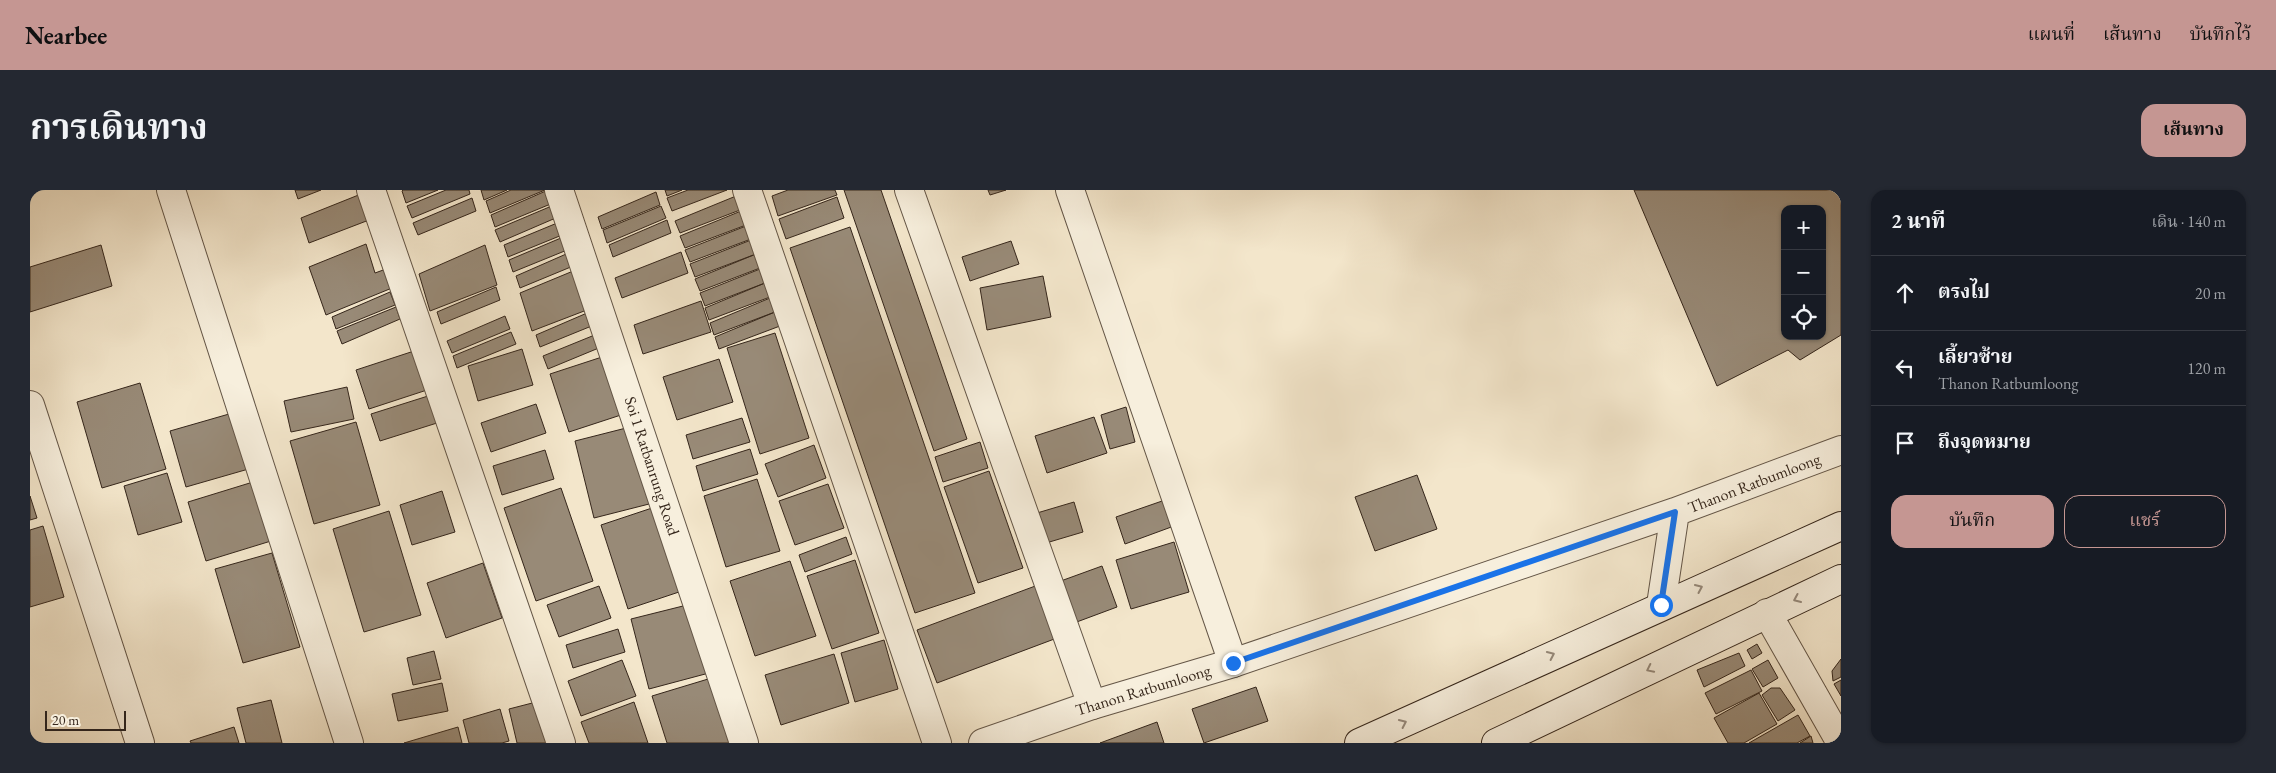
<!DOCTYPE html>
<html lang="th">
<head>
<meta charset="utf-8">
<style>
  :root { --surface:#171b24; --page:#242831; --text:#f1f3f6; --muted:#9ea1a6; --line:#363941; --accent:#c59692 }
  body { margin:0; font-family:"EB Garamond","Noto Serif Thai",serif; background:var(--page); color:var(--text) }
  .controls { position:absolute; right:15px; top:15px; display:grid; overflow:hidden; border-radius:10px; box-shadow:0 1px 4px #0004 }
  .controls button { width:45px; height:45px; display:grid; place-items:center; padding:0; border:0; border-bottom:1px solid var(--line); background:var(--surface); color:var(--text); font:25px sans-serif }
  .scale { position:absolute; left:15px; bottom:12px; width:81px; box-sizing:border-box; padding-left:5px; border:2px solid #35261b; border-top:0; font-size:14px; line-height:18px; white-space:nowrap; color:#35261b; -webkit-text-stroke:4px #f7efdd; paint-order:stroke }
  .stop { position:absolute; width:15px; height:15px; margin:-11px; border:4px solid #1a73e8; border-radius:50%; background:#fff }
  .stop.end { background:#1a73e8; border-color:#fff; box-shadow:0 1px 5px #0008 }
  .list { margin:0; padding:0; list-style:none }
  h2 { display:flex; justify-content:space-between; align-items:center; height:65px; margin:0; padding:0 20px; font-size:21px }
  h2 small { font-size:16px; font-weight:400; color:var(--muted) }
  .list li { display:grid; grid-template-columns:32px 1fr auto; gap:15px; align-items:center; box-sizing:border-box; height:75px; padding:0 20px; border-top:1px solid var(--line) }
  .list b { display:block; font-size:19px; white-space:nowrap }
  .list p { margin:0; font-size:16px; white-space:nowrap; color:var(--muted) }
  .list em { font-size:16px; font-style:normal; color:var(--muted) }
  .actions { display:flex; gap:10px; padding:15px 20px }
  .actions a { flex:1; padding:11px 0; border:1px solid var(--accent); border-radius:15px; text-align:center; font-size:18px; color:var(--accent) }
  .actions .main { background:var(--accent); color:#111 }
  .icon { flex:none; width:28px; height:28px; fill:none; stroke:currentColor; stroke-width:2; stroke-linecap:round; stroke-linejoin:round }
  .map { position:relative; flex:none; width:1811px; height:553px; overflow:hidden; border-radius:15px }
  header { display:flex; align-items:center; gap:30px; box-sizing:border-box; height:70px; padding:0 25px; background:var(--accent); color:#111 }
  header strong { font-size:24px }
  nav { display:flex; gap:28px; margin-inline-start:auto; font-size:18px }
  .intro { display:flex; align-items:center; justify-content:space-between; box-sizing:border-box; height:120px; padding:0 30px }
  h1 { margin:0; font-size:35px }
  .button { padding:12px 22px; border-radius:15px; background:var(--accent); color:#111; font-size:18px; font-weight:700 }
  main { display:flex; gap:30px; padding:0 30px }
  aside { flex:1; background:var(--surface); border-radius:15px; box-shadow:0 1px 4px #0004 }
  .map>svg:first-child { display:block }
  .building { fill:#988a77; stroke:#35261b; fill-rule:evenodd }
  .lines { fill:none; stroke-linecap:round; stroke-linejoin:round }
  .minor-casing { stroke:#645647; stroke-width:30 }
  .tertiary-casing { stroke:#645647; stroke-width:30 }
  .secondary-casing { stroke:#35261b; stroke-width:30 }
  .minor { stroke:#f7efdd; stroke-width:28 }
  .tertiary { stroke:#f7efdd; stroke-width:28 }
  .secondary { stroke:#f7efdd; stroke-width:28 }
  .oneway { stroke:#968a7c }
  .route { stroke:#1a73e8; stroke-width:6 }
  .labels { text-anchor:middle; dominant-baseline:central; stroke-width:4; stroke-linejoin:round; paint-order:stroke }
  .street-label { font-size:16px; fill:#35261b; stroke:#f7efdd }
</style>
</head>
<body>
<header>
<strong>Nearbee</strong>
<nav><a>แผนที่</a><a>เส้นทาง</a><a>บันทึกไว้</a></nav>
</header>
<div class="intro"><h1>การเดินทาง</h1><a class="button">เส้นทาง</a></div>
<main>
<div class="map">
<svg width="1811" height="553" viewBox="0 0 1811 553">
  <rect width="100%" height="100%" fill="#f3e6cb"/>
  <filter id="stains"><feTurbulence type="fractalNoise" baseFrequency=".004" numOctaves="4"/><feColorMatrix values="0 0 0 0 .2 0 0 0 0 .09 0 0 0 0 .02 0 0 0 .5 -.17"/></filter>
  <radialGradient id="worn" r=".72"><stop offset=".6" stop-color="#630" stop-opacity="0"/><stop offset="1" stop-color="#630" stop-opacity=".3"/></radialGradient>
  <path class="building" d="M265 0H291L268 9Z
    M373 0H408L376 13 372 1Z
    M416 0H439L440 4 382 28 377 16Z
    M451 0H477L454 10Z
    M481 0H515L460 23 456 11Z
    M518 0 523 13 465 37 461 25Z
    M635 0H652L637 6Z
    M658 0H697L642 21 637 8Z
    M758 0H805L807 5 748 26 742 6Z
    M814 0H851L937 249 904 261Z
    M958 0H976L960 5Z
    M1604 0H1811V145L1770 170 1758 160 1687 196ZM1755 19H1792V146H1755Z
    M626 2 630 15 572 39 568 27Z
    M331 4 339 30 279 53 271 28Z
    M706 6 710 20 650 43 645 31Z
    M807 7 814 28 756 49 749 29Z
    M442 8 446 21 388 45 383 33Z
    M524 15 528 27 470 52 465 40Z
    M631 16 636 28 577 53 573 40Z
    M711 21 716 35 655 58 650 46Z
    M637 30 641 43 583 67 579 55Z
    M532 31 537 43 478 67 474 55Z
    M716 36 721 49 660 72 655 60Z
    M820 37 945 403 885 423 760 58Z
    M538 45 542 58 483 82 479 70Z
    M721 50 726 64 665 87 660 74Z
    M981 51 989 74 940 91 932 67Z
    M336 54 345 83 356 79 362 98 296 125 279 77Z
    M71 55 82 96 0 122V77Z
    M455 55 467 95 400 121 389 84Z
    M543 61 548 74 490 98 486 86Z
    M651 62 658 83 592 108 585 88Z
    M726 64 730 78 670 101 665 89Z
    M548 79 562 118 502 141 490 103Z
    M730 79 735 93 675 116 670 103Z
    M1013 86 1021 127 957 140 950 98Z
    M735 93 740 107 679 130 675 118Z
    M466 97 470 110 411 134 407 122Z
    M360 102 365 115 306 139 302 127Z
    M740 108 745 122 684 145 680 133Z
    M671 111 681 142 613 164 604 135Z
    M366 117 370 129 312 154 307 141Z
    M564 120 569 133 510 157 506 145Z
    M745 122 750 136 689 159 685 147Z
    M475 126 480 139 422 163 417 151Z
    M481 142 486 154 427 178 423 166Z
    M572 142 576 155 518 179 513 166Z
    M745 143 779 248 730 264 697 158Z
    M492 159 503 195 448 211 438 176Z
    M384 161 397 200 339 219 326 180Z
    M575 166 594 224 539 242 520 184Z
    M689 169 703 212 647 230 633 187Z
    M110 193 136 279 72 298 47 212Z
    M317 197 324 229 261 242 254 211Z
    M398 206 407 233 350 251 341 224Z
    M506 214 516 243 461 262 451 233Z
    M1096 217 1105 252 1080 259 1071 225Z
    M206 222 222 278 156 297 140 241Z
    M1064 227 1077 263 1017 283 1005 246Z
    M712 228 720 252 663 269 656 245Z
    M326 232 350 315 284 334 260 251Z
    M604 236 623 313 564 328 545 251Z
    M950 252 958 278 913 292 905 267Z
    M784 255 796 288 748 307 735 274Z
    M720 259 728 284 673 301 666 276Z
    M515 260 524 289 472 305 463 276Z
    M959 281 993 378 948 393 914 297Z
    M137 283 152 332 108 345 94 296Z
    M1387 285 1407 339 1345 361 1325 307Z
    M727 289 750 361 696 377 674 306Z
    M223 292 241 351 176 371 158 312Z
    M798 294 814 338 765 355 749 311Z
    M531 298 563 391 506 411 474 318Z
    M412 301 425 342 382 355 370 315Z
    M0 306 7 328 0 330Z
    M1135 310 1144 336 1095 354 1086 327Z
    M1044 312 1053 342 1016 353 1007 323Z
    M628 316 655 400 598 419 571 335Z
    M359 321 391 425 334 442 303 339Z
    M13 336 34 407 0 417V340Z
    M816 347 822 364 775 382 769 365Z
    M1144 352 1159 402 1101 419 1086 370Z
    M242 363 270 457 213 473 185 379Z
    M825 370 849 443 802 459 777 386Z
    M760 371 786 446 725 466 700 391Z
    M453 373 472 428 416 448 397 393Z
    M1072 376 1087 417 1044 433 1028 392Z
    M1008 395 1027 448 907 493 887 440Z
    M569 396 581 428 529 447 517 415Z
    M661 414 679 483 619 499 601 429Z
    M588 439 595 462 543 478 536 455Z
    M854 450 868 499 825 512 811 463Z
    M1727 454 1732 463 1722 469 1717 460Z
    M404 461 411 489 383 495 377 468Z
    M1709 463 1715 476 1674 497 1667 480Z
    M804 464 819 513 751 535 735 485Z
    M1811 469V487L1803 491 1802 481Z
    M592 470 606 506 551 526 538 491Z
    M1738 470 1748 488 1733 497 1722 479Z
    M1721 480 1732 501 1686 524 1675 503Z
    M688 486 701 553H637L622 506Z
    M1811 490V506L1804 494Z
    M412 493 418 521 368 531 362 504Z
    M1226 497 1238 531 1174 553 1162 519Z
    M1741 498H1750L1765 520 1748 531 1732 505Z
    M1729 503 1747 534 1714 553H1698L1684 528Z
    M241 510 252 553H216L207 518Z
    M510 511 521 553H487L479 519Z
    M604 512 618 553H559L551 532Z
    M470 519 479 551 472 553H439L433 530Z
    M1768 525 1780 546 1767 553H1719Z
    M1127 532 1134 553H1070Z
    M204 537 209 553H161L160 551Z
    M428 537 432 553H374Z
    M1781 546 1783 553H1770Z"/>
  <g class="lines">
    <g class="minor-casing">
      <path id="minor" d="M141 0 319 553
        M341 0 531 553
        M529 0 714 553
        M717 0 907 553
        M879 0 1062 515
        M1040 0 1203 473
        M0 215 110 553
        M1737 423 1811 553"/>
    </g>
    <g class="tertiary-casing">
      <path id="tertiary" d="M1631 415 1645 322
        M953 553 1062 515 1203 473 1645 322 1811 260"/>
    </g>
    <g class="secondary-casing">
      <path id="secondary" d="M1329 553 1811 336
        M1466 553 1811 389"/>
    </g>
    <use href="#minor" class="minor"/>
    <use href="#tertiary" class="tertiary"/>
    <use href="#secondary" class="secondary"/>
  </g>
  <defs><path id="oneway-chevron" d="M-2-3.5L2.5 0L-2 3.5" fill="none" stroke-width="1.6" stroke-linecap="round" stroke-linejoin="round" transform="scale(1.25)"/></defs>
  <g class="oneway">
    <use href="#oneway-chevron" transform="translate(1669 398) rotate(-24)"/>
    <use href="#oneway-chevron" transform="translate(1767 409) rotate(156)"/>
    <use href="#oneway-chevron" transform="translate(1521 465) rotate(-25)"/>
    <use href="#oneway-chevron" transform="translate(1620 479) rotate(154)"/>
    <use href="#oneway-chevron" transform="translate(1373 533) rotate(-25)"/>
  </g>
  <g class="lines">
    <path class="route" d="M1203 473 1645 322 1631 415"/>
  </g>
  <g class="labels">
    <g class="street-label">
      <text transform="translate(622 276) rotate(72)">Soi 1 Ratbanrung Road</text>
      <text transform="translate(1724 293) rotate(-21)">Thanon Ratbumloong</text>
      <text transform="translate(1113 500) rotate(-17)">Thanon Ratbumloong</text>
    </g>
  </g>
  <rect width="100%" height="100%" filter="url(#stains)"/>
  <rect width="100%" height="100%" fill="url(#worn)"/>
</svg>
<div class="controls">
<button>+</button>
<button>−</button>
<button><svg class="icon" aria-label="locate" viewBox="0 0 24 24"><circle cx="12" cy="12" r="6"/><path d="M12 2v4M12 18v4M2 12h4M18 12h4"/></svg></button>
</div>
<div class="scale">20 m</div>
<div class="stop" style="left:1631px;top:415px"></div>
<div class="stop end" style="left:1203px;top:473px"></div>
</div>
<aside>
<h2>2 นาที<small>เดิน · 140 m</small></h2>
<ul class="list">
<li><svg class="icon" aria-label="ahead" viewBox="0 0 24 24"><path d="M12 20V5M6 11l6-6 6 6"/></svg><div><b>ตรงไป</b></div><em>20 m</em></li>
<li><svg class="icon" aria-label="left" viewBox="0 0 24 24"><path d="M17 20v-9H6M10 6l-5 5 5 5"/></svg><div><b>เลี้ยวซ้าย</b><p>Thanon Ratbumloong</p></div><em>120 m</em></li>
<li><svg class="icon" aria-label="arrive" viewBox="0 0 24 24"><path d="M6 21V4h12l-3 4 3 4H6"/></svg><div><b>ถึงจุดหมาย</b></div></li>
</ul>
<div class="actions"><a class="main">บันทึก</a><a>แชร์</a></div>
</aside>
</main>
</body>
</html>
